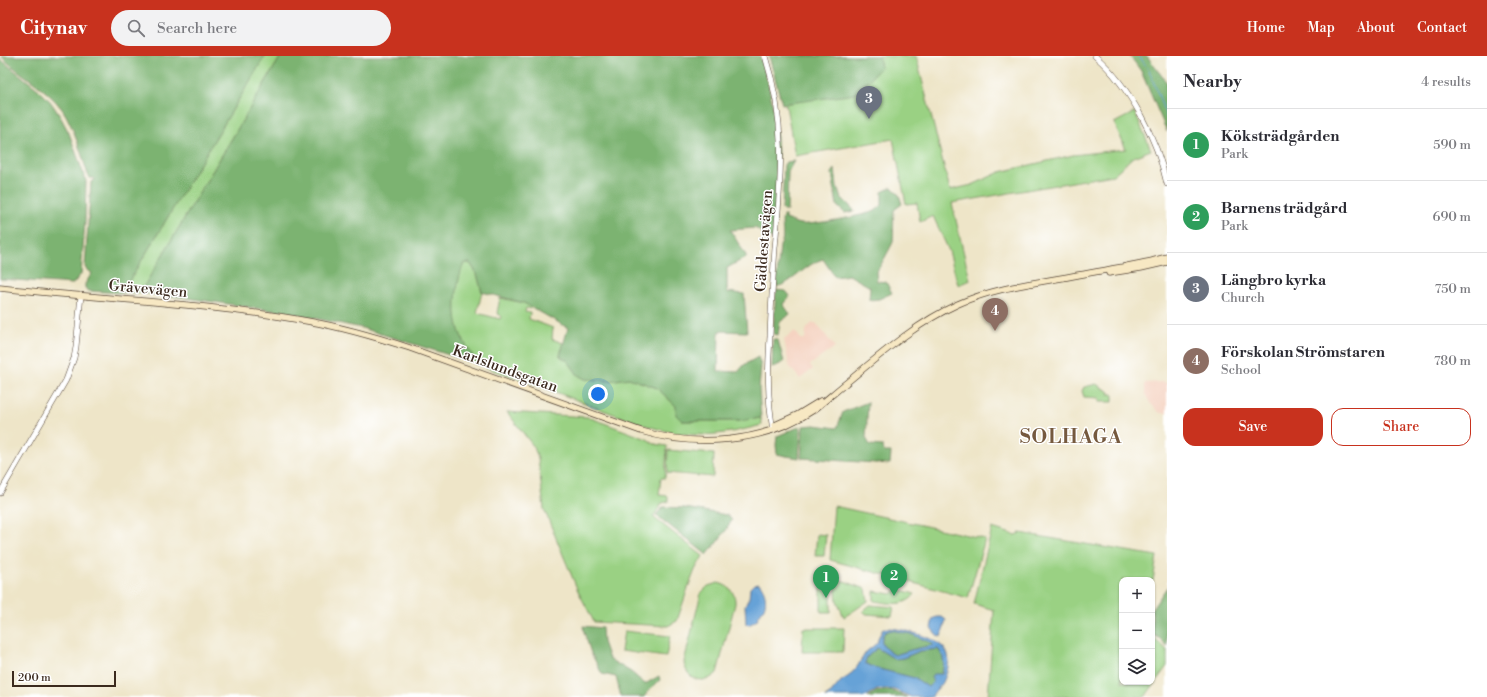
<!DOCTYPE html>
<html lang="en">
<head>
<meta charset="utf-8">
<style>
  :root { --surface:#fff; --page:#f2f2f3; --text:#2b2b33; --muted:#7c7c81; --line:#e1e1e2; --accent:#c8321e }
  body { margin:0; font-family:"Libre Bodoni",serif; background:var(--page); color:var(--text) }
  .controls { position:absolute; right:12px; bottom:12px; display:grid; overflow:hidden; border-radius:8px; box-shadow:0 1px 3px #0004 }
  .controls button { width:36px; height:36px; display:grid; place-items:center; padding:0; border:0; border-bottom:1px solid var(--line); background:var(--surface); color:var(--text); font:20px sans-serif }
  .scale { position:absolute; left:12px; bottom:10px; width:104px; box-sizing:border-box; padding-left:4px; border:2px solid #3b2a1e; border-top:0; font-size:11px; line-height:14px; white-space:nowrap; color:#3b2a1e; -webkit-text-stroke:3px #fff; paint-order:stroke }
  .you { position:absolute; left:598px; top:338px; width:14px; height:14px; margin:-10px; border:3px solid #fff; border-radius:50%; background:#1a73e8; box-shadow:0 0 0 6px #1a73e833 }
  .badge { display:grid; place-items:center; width:26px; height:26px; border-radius:50%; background:var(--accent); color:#fff; font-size:13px; font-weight:700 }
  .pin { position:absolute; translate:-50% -33px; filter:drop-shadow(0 1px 2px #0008) }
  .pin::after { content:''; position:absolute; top:21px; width:14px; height:12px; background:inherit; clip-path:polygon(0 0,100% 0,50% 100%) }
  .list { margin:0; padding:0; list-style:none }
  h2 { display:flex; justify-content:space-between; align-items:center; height:52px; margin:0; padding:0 16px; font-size:17px }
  h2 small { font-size:13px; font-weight:400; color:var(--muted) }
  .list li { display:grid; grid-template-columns:26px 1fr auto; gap:12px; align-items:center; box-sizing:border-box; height:72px; padding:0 16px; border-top:1px solid var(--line) }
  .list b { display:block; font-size:15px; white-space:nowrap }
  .list p { margin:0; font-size:13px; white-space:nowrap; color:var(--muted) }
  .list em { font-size:13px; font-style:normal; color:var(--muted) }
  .actions { display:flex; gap:8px; padding:12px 16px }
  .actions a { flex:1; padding:9px 0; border:1px solid var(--accent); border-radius:12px; text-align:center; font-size:14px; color:var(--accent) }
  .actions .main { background:var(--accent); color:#fff }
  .icon { flex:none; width:22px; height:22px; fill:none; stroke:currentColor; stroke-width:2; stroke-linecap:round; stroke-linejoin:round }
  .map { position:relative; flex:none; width:1167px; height:641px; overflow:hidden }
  header { display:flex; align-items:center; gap:24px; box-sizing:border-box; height:56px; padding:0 20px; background:var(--accent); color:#fff }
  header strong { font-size:19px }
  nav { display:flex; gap:22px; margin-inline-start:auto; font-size:14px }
  .search { width:280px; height:36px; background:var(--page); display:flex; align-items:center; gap:10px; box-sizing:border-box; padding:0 14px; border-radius:22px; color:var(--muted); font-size:15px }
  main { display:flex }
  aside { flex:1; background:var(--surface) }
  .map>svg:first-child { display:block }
  .built { fill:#f5d3c1 }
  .green { fill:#9ad183; stroke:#6a7e50 }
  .forest { fill:#7bb371; stroke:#5b6e48 }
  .water { fill:#66a2d7; stroke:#50667a; fill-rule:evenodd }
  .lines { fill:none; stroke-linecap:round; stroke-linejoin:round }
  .stream { stroke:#66a2d7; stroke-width:1 }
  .tertiary-casing { stroke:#564638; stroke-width:6 }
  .secondary-casing { stroke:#564638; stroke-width:7 }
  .tertiary { stroke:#fff; stroke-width:5 }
  .secondary { stroke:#f7e8c3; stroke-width:5.5 }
  .labels { text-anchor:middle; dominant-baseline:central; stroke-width:3; stroke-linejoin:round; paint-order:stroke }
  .street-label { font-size:15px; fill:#3b2a1e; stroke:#fff }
  .district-label { font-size:19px; font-weight:bold; letter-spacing:1px; fill:#75593e; stroke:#fff }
</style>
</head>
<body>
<header>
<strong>Citynav</strong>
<div class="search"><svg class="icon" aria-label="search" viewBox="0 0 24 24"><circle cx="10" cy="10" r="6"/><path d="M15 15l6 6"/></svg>Search here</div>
<nav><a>Home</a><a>Map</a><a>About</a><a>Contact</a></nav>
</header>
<main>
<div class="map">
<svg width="1167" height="641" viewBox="0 0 1167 641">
  <rect width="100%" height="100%" fill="#fff"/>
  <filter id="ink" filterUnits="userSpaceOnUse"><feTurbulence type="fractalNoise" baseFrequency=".025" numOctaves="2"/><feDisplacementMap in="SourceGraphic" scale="8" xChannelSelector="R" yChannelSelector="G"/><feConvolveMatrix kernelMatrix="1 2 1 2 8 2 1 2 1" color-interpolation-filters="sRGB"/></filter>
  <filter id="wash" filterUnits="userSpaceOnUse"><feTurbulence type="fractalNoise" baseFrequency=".012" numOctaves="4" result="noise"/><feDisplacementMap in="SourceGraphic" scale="16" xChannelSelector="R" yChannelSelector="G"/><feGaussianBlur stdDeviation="0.9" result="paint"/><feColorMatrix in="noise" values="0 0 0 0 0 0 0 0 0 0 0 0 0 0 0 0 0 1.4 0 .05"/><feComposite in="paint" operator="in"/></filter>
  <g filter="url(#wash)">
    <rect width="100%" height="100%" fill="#eee5c8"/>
    <path class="built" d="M812 267H816L835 291 810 309 813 313 800 323 789 310 784 283 795 275 801 283H805L806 274Z
      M1162 326 1167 327V357H1160L1150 347 1145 338V327Z"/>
    <path class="green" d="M265 0H281L140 237H122Z
      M777 0H916L950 134 972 129 1000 116 1073 99 1126 93 1114 67 1135 56 1151 94 1133 101 1113 119 952 147 970 224 958 229 949 195 933 160 920 166 917 147 906 148 893 83 795 100Z
      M464 207H470L477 218 482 236 477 257 500 263 501 261 497 257 500 242 524 247 532 251 531 253 526 252 525 256 530 257 529 263 553 272 552 283 563 287 560 300 568 305 578 319 585 323 609 325 629 322 657 332 676 350 682 365H740L761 362 762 369C736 376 710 381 684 378 656 375 631 364 605 355 577 344 548 333 520 323 512 320 481 311 477 307 469 297 460 281 457 269 453 250 456 225 464 207Z
      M1096 328 1110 336 1109 338H1113V346H1099V342L1084 341 1082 335 1084 331Z
      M507 356 588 361 647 383 655 388 667 390 665 422H661L659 439 668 440V446L662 447 653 461 703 500 695 514 688 532 677 565 668 570 594 566 578 535 544 453 538 403 534 391Z
      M668 394 714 398 713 421 667 417Z
      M834 450 985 483 968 542 830 504Z
      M992 472 1015 479 1020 477 1157 500 1152 531V524H1122V626H1152V581L1167 594V610L1145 641H988L994 554 974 548Z
      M817 478 826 479 824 500H815Z
      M835 525H844L866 533 868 545 852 556 844 561 837 546Z
      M718 527C729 529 736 537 735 548L717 617C704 630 686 624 684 606L701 537 708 530Z
      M821 527H831V556H821Z
      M897 533 915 538C905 552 888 547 874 545V535L892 538Z
      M870 549 894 551 892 560 866 558 863 555Z
      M803 572H844L843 596H802Z
      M624 575 670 580 666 601 621 595Z"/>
    <path class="forest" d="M1 0H265L122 237 89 235 85 232V228L92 217 86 213 85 211 91 126 95 124 94 122H89C82 101 74 70 62 53 46 31 19 19 1 0Z
      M281 0H760C771 33 778 70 778 105 778 131 775 158 774 184L755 172 730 174 747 201 727 212V236L744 238 747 276 719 275 718 315 738 316 744 309 758 301 761 310 759 333 761 362 740 365H682L676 359V350L657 332 629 322 609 325 585 323 578 319 568 305 560 300 568 272 524 247 482 236 477 218 470 207H464C457 223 453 252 458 270 461 284 471 296 478 308L362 272 290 257 180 241 140 237Z
      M769 0H879L881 11 856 38 782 48Z
      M1130 0H1147L1167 27V76L1141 15Z
      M0 3 39 34 50 45 60 60 69 77 86 125 85 166 81 218 73 228 0 223Z
      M794 105 788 116 787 154H782L784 109 786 106Z
      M835 113 837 130 840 140 855 155 845 157 837 150 832 117Z
      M892 131 899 139 902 148 894 154C893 165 894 176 893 186 892 189 879 213 876 216L877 225 886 226 892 237 879 243 869 244 870 231 849 219 835 221 823 203C805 208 794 227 776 231L780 190C786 181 780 170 783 160L785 159V163C791 164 794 167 800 168 807 170 867 159 875 155 878 153 880 151 882 149V136Z
      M776 234 786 235 790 240 783 248 790 258 780 266 778 279 773 278Z
      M773 283 778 284 784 306 772 312Z
      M868 346 866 382 870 389 883 390 884 396H891L890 408 801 402 803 370 815 369 837 372 843 356Z
      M799 371H800L801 374 799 402 786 400 777 398 776 389 777 380Z
      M663 451 685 452 727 459 732 464 725 476 707 499 656 459Z
      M1167 531V591L1159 582 1152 578V553Z
      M583 570 602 572 603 586 609 603 631 616 645 628 659 620 660 624 650 633 644 641H621L616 621 602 618 591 597 584 576Z
      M891 574 911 578 932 587 933 589 911 594 895 599C885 594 877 586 885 576Z
      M877 592 895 603 903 602 920 595 938 593C951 609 941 620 928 631L914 622 875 612 865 607 867 601Z
      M883 635H892L907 641H868L876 636Z"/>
    <path class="water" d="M759 527C766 535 768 547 762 555 760 559 758 560 757 564L749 569 746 568 745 549 749 542 750 532 754 528Z
      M937 561H942L946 564 941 581 937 579 931 572 933 563Z
      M891 572C906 574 943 582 948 599 950 607 947 617 944 624 942 631 934 633 932 641H911L895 634 885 633 877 634 865 641H825L831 637 841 625 849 620 857 611 866 596 877 587 879 580 883 573ZM891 574 911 578 932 587 933 589 911 594 895 599C885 594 877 586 885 576ZM877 592 895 603 903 602 920 595 938 593C945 601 944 608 942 618H933L931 621 933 626 928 631 915 622 875 612 865 607 867 601Z"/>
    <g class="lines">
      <path class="stream" d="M1139 0 1149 14 1167 62"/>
    </g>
  </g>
  <g filter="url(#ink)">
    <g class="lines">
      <g class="tertiary-casing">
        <path id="tertiary" d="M765 0C787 68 781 123 775 192 773 221 771 251 770 280 768 313 767 340 773 374
          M1095 0C1130 30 1157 83 1167 128
          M0 437 66 324 74 302 76 291 81 239"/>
      </g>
      <g class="secondary-casing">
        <path id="secondary" d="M1109 217 1141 212 1167 206
          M0 232C102 243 206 247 307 265 342 271 376 281 410 292L641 375C697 392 765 387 815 353 825 345 835 336 845 328 880 299 916 267 958 248 996 231 1037 227 1078 219 1103 215 1127 210 1152 205L1167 201
          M775 369 797 359 820 345"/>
      </g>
      <use href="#tertiary" class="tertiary"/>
      <use href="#secondary" class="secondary"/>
    </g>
  </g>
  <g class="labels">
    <g class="street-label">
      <text transform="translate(764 185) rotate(-86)">Gäddestavägen</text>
      <text transform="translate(148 233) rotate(5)">Grävevägen</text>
      <text transform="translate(505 313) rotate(20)">Karlslundsgatan</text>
    </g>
    <g class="district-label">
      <text x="1071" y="381">SOLHAGA</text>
    </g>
  </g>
</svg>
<div class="controls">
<button>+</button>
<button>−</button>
<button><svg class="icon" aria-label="layers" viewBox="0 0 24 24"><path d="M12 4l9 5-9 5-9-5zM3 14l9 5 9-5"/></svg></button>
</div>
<div class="scale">200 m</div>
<div class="you"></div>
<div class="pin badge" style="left:826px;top:542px;background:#2e9e5b">1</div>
<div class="pin badge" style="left:894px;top:540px;background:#2e9e5b">2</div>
<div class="pin badge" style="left:869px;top:63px;background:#6b7280">3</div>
<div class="pin badge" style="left:995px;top:275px;background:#8d6e63">4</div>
</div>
<aside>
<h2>Nearby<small>4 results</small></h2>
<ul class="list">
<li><span class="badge" style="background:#2e9e5b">1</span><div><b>Köksträdgården</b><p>Park</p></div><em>590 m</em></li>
<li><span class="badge" style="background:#2e9e5b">2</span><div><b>Barnens trädgård</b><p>Park</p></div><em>690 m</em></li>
<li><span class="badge" style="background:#6b7280">3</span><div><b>Längbro kyrka</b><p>Church</p></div><em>750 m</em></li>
<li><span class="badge" style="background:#8d6e63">4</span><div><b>Förskolan Strömstaren</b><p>School</p></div><em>780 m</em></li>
</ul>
<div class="actions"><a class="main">Save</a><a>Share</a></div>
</aside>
</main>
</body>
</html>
